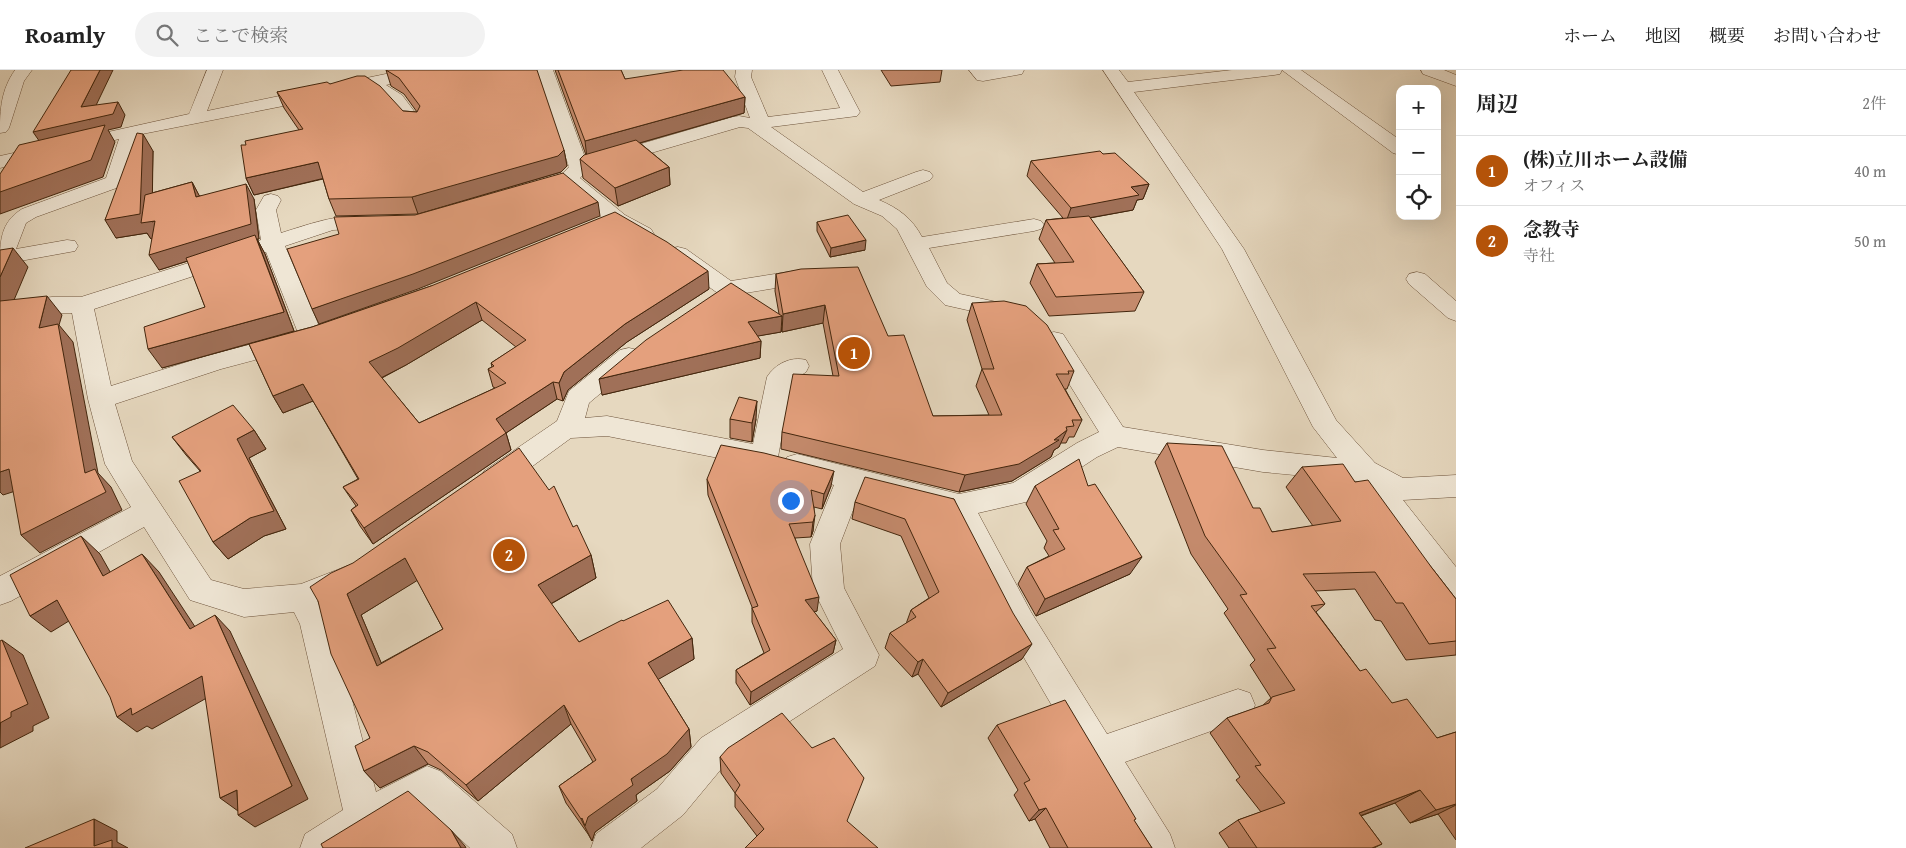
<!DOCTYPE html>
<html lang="ja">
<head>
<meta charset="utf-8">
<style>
  :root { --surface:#fff; --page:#f2f2f2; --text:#222; --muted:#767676; --line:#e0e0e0; --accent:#b45309 }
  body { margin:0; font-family:"Gentium Book Plus","Noto Serif JP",serif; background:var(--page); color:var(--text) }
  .controls { position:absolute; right:15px; top:15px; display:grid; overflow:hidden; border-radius:10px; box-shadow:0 5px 20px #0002 }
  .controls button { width:45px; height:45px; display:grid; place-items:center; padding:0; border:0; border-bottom:1px solid var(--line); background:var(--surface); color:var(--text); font:25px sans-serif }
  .you { position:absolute; left:790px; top:430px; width:18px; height:18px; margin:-12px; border:4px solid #fff; border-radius:50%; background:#1a73e8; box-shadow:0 0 0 8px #1a73e833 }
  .badge { display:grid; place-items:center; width:32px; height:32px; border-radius:50%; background:var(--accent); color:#fff; font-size:16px; font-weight:700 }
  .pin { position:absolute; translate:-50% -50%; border:2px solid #fff; box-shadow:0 1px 5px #0006 }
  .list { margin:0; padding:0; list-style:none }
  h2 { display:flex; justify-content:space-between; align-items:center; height:65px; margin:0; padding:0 20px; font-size:21px }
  h2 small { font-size:16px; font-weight:400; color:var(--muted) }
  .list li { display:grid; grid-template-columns:32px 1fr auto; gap:15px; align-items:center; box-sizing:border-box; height:70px; padding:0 20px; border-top:1px solid var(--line) }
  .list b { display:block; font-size:19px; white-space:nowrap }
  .list p { margin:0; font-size:16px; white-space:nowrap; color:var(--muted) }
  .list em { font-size:16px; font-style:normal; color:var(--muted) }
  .icon { flex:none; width:28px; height:28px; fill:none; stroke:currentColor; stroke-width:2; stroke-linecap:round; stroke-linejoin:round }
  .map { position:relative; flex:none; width:1456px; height:778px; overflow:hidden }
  header { display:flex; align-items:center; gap:30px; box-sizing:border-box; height:70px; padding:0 25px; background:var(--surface); border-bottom:1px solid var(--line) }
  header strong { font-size:24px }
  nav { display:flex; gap:28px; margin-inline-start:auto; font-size:18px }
  .search { width:350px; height:45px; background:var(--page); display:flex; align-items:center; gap:12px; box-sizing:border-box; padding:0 18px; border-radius:28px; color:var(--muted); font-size:19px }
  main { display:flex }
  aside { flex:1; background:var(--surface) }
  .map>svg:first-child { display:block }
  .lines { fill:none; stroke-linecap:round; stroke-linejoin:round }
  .street-casing { stroke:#6c523a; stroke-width:1 }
  .street { fill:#efe6d5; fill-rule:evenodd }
  .wall { fill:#c48a6c; stroke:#43260d; fill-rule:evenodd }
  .shaded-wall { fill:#a07058; stroke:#43260d }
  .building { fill:#e4a07d; stroke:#43260d; fill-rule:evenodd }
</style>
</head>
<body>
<header>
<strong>Roamly</strong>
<div class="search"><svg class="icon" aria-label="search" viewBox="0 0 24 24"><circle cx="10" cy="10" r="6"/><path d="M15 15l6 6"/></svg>ここで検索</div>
<nav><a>ホーム</a><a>地図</a><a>概要</a><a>お問い合わせ</a></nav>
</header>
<main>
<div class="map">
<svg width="1456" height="778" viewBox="0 0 1456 778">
  <rect width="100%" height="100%" fill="#e6d8bf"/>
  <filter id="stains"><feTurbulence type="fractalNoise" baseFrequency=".004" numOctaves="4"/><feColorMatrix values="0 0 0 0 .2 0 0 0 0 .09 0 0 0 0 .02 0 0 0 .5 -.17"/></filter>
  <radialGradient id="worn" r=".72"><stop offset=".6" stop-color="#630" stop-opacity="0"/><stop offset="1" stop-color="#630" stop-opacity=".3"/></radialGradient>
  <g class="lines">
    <g class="street-casing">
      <path id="street" d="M15 0H32L24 11 9 58 6 62 0 63C0 39 1 20 15 0Z
        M207 0H223L207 41 405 0H434L432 4 386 15 402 25 423 53 420 57C403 61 400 42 389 32 383 27 376 23 369 19L137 65 138 68 122 116 36 147 26 153 16 179 67 170 75 171 78 176 75 181 9 193 0 197C0 171 0 153 22 139L106 108 119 69 0 98V86L189 44Z
        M537 0H553L586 90 733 47 739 46 750 48 735 7 736 0H752L751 7 768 47 840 38 822 0H838L860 42 857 46 771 57 863 122 916 102 923 100 930 102 933 106 930 110 879 130C898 138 912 148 922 167L1034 149 1041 151 1044 155 1041 159 1034 161 929 178 947 213 960 224 1015 236 1019 241 1015 246 1007 249 945 235 927 217 897 159 882 146 854 134 748 58 740 57 586 102 580 108 625 145 651 159 654 164 651 169C626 175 584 131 565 115L534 124 527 122 524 118 527 114 562 104 569 97Z
        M969 0H1024L1022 4 983 11 977 10Z
        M1103 0H1119L1128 12 1232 0H1301L1400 70V85L1393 83 1282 0 1280 4 1274 5 1134 22 1244 179 1336 350 1375 393 1403 408 1456 405V427L1403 430 1456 497V535L1445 531 1357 411 1263 402 1118 377 1097 387 1030 431 978 443 1031 542 1107 664 1238 619 1250 623 1255 635 1250 647 1125 692 1170 764 1175 778H1135L1009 562 949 445 860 422 840 474 844 518 879 585 875 596 727 692 683 745 641 778H591L596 764 657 719 701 668 843 579 813 519 810 474 834 415 787 403 783 395 787 387 797 384 959 424 1013 413 1077 373 1099 362 1042 270 1045 264 1054 262 1063 264 1123 357 1263 380 1337 388 1313 357 1222 179Z
        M1421 0H1444L1456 5V16L1423 4Z
        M271 124 278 126 281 130 276 140 281 163C313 153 347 140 380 149L383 153 380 157 333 160 285 176 319 256 337 251 345 253 349 259 345 265C332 269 317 277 302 273L266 182 94 239 111 316 206 286 287 265 296 267 299 273 296 279 221 299 115 334 132 391 211 510 244 519 301 514 347 496 358 500 362 509 358 518 323 534 332 553 376 722 427 696 440 701 512 764 517 778H470L424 736 378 759 377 762 353 778H300L305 764 343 740 300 554 294 542 244 547 190 530 144 457 11 531 0 535V506L131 437 105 394 88 329 72 243H52L0 249V233L52 227H81L261 170 256 140 264 126Z
        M678 177 686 179 731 211 800 200 808 202 811 207 808 212 800 214 727 226 719 224 670 189 667 184 670 179Z
        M1417 202 1425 204 1456 231V251L1448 248 1409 214 1406 209 1409 204Z
        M629 278 638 280 641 286 638 292 589 333 585 348 607 346 753 374 767 307C775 294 791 286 806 290L809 296 806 302 792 311 778 387 774 394 764 397 607 366 571 368 504 417 494 420 484 417 480 409 484 401 557 351 569 321 620 280Z"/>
    </g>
    <use href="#street" class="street"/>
  </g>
  <path class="wall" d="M386 0 564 80 567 96 561 102 418 144 336 146 329 129 323 109 254 125 246 108 299 60 284 38 277 22 330 14 403 41 417 42 404 24 391 16Z
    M555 0H621L625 9 745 27 744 43 640 73 669 97 670 115 618 136 583 108 580 89 586 85Z
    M881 0H942L940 12 891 16Z
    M153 81 152 123 192 112 199 126 254 129 259 169H257L265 184 294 261 251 273 312 257 431 216 709 219 627 272 568 320 563 331 557 329 506 363 511 380 373 474 360 456 351 440 356 436 343 417 358 409 313 331 283 343 273 326 249 274 162 298 205 237 188 191 159 200 152 168 151 169 147 163 116 168ZM482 250 516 277 491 293 492 297 488 299 493 317 495 318 419 353 382 308 406 295Z
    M1103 84 1149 114 1143 129 1137 130 1133 140 1090 148 1144 222 1135 241 1049 246 1030 213 1037 194 1055 193 1039 169 1046 150 1063 148 1027 106 1031 91Z
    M817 152 865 180 830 187 817 161Z
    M776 204 888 266 933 346 989 345 976 316 982 299 967 250 972 233 1074 301 1067 319H1065L1082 350 1074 367H1069L1066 373H1060L1059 377 1054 380 1051 387 1012 411 959 422 781 379 782 362 833 306 823 253 782 262 781 257V262L757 266 761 271 760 288 602 325 779 244 775 221Z
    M730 349H756L752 372 730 368Z
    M254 360 266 379 249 388 286 459 264 466 228 489 213 472 200 401 186 385 172 367Z
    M1167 373 1253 438 1272 462 1313 456 1286 417 1302 397 1355 412 1432 498 1456 529V585L1406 590 1381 551 1375 550 1355 519 1315 521 1325 534 1316 542 1360 601 1392 633 1437 668 1456 662V770L1438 744 1410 753 1395 733 1361 746 1382 774 1374 778H1229L1219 763 1238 750 1261 742 1236 710 1240 707 1210 663 1227 648 1262 636 1271 628 1250 595 1255 590 1224 543 1228 539 1191 484 1155 392Z
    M707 409 831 416 822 439 814 437 813 461 811 467 795 468 817 541 814 542 836 570 833 583 750 635 736 613V600L764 583 752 552V537L708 425Z
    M1035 416H1088L1130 504 1036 546 1018 514 1027 497 1049 486 1044 478 1047 471 1026 434Z
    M954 429 1022 589 941 637 918 604 912 607 885 578 890 563 906 554 911 540 929 528 901 466 852 449 855 432Z
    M573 457 591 485 596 508 551 534 579 572 623 551 692 568 694 589 658 609 689 659 691 677 670 701 636 725 637 731 595 762 592 771 588 764 566 733 559 716 593 692 571 654 478 731 441 700 428 694 380 718 364 701 370 668 318 531ZM417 510 443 559 381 593 361 545Z
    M997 655 1134 751 1152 778H1050L1035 749 1029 751 1014 725 1018 720 988 668Z
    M812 678 864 708 757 766 735 737V723L721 703 720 687Z"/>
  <path class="shaded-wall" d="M100 0H113L89 50 118 32 125 45 121 57 108 60 115 72 103 107 0 144V122L42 75 33 62 81 37Z
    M745 27 744 43 587 88 585 71Z
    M143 64 153 81 152 152 155 151 164 166 151 169 147 163 116 168 105 150Z
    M564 80 567 96 561 102 418 144 412 127Z
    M318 92 325 108 254 125 246 108Z
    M669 97 670 115 618 136 615 118Z
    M192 112 200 127H196Z
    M246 114 254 129 259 169H257L265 184 294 261 162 298 148 279 284 242 257 169 159 200 149 185Z
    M1149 114 1143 129 1137 130 1133 140 1066 152 1071 138 1131 117Z
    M598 132 600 146 418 219 319 254 312 239Z
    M866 170 865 180 830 187 831 178Z
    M13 178 28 197 14 230 0 232V207Z
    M708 201 709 219 627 272 568 320 563 331 559 313 564 302 625 254Z
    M47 226 62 245 59 255 73 272 98 403 111 417 122 440 40 483 21 465 85 403 39 258Z
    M476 232 482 250 406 295 377 310 369 292Z
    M825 235 823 253 782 262 783 244Z
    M782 246 781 262 747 268 748 252Z
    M761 271 760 288 602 325 599 309Z
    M553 312 557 329 506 363 511 380 373 474 364 458 496 349Z
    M303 314 313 331 283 343 273 326Z
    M757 331 756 349 752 372V353Z
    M254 360 266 379 249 388 286 459 264 466 228 489 213 472 250 448 237 369Z
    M1067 360 1059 377 1054 380 1051 387 1012 411 959 422 965 405 1054 370Z
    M9 399 28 417 3 425 0 422V402Z
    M834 401 831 416 822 439 824 424Z
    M815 445 813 461 811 467 813 452Z
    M81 466 100 484 122 523 103 506Z
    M142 484 159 502 207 575 190 559Z
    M591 485 596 508 545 537 538 515Z
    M1142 487 1130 504 1036 546 1045 529Z
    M405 488 418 510 361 545 391 616 377 596 347 524Z
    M819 527 817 541 803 545 805 530Z
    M57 530 77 546 51 562 30 546Z
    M215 545 230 561 308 729 255 757 238 745 292 716Z
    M692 568 694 589 652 613 648 593Z
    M2 570 23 585 49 648 33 656V661L0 678Z
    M836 570 833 583 750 635 751 622Z
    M1032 574 1022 589 941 637 948 623Z
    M923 589 918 604 912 607 918 592Z
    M202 606 219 621 152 659 147 656 137 662 117 647 131 638Z
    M564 635 571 654 478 731 466 715Z
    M689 659 691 677 670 701 636 725 637 731 595 762 592 771 581 749 582 748 588 747Z
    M414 676 428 694 380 718 364 701Z
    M237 720 238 741 220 728Z
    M1420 720 1395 733 1335 755 1359 743Z
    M1456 734V735L1438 744 1410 753 1436 740Z
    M1046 738 1035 749 1029 751 1039 740Z
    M94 749 117 761V772L128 778H98L94 776Z
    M451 760 465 776 466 778H461Z"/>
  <path class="building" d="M71 0H100L81 37 118 32 113 44 33 62Z
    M386 0H537L564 80 558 86 412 127 329 129 318 92 246 108 241 75H246L245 71 303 59 277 22 327 12 330 14 357 6H365L380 16 403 41 417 42 420 36 399 8Z
    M558 0H621L625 9 683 0H723L745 27 585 71Z
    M105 55 91 90 0 122V104L19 75Z
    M137 63 143 64 140 144 105 150Z
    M636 70 669 97 615 118 580 89 584 85Z
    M1100 81 1103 84 1115 83 1149 114 1131 117 1139 125 1071 138 1031 91Z
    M563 103 598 132 413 204 312 239 287 179 339 164 334 147 415 145Z
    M192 112 196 127 246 114 251 154 149 185 155 151 141 153 145 125Z
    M615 142 667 172 708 201 625 254 564 302 559 313 553 312 496 349 506 363 364 458 351 440 358 435 343 417 359 409 303 314 273 326 249 274 312 257 431 216ZM476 232 526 270 491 293 494 296 488 299 506 313 419 353 369 292 398 278Z
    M848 145 866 170 831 178 817 152Z
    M1089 146 1144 222 1056 227 1037 194 1074 192 1046 150Z
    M255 165 284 242 148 279 144 257 205 237 186 188Z
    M13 178 0 207V180Z
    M858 197 888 266 904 265 933 346 1002 345 982 299H994L972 233 1004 231 1026 236 1047 255 1074 301H1068L1069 304H1056L1082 350H1072L1074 356 1066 357 1067 360 1054 370H1059L1019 394 965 405 782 362 793 304 839 306 825 235 783 244 776 204 801 199Z
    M731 213 782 246 748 252 761 271 599 309 646 270Z
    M47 226 39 258 58 254 85 403 95 399 106 422 21 465 9 399 0 402V231Z
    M739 327 757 331 752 353 730 349Z
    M233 335 254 360 237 369 274 441 250 448 213 472 179 411 201 401 172 367Z
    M1167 373 1222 376 1253 438H1260L1272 462 1341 451 1302 397 1343 394 1355 412 1368 410 1432 498 1456 529V571L1429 574 1403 533H1396L1375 502 1303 504 1325 534 1311 536 1360 601 1366 599 1392 633 1407 629 1437 668 1456 662V734L1436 740 1420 720 1359 743 1382 774 1372 778H1257L1238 750 1285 733 1255 696 1261 695 1227 648 1269 633 1272 627 1295 620 1267 579 1276 578 1240 525 1247 524 1205 466Z
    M721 375 764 383 834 401 824 424 811 420 815 445 813 452 789 454 819 527 805 530 836 570 751 622 736 600 770 580 752 538 758 536 707 409Z
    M519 378 549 420 554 416 573 457 577 455 591 485 538 515 579 572 622 550 623 551 668 530 692 568 648 593 689 659 667 684 631 709 633 715 588 747 585 756 582 748 581 749 559 716 596 690 564 635 466 715 428 682 414 676 364 701 355 676 370 668 331 584 318 531 310 517 331 503 353 493ZM405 488 443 559 377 596 347 524Z
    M1079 389 1088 416 1095 414 1142 487 1045 529 1027 497 1065 479 1053 460 1059 459 1035 416Z
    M865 407 954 429 1013 543 1032 574 948 623 923 589 918 592 890 563 916 547 911 540 939 522 905 449 855 432Z
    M81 466 103 506 142 484 190 559 215 545 292 716 238 745 237 720 220 728 202 606 132 645 131 638 117 647 110 627 57 530 30 546 10 505Z
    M2 570 28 634 11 642V647L0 653V571Z
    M1065 630 1136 749 1134 750 1152 778H1068L1046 738 1039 740 1024 713 1030 710 997 655Z
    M782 643 812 678 834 668 864 708 847 751 878 778H745L764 759 735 723 740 715 720 687 728 678Z
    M408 721 451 760 461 778H323L321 774Z
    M94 749V776L112 770V778H25Z"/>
  <rect width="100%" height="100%" filter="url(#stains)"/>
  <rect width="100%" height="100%" fill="url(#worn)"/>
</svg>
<div class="controls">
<button>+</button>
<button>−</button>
<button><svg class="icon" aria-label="locate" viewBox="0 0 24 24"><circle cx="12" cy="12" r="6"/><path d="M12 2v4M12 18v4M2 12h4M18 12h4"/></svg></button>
</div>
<div class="you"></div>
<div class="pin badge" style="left:854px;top:283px">1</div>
<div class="pin badge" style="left:509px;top:485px">2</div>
</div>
<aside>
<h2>周辺<small>2件</small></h2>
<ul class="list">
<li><span class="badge">1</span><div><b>(株)立川ホーム設備</b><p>オフィス</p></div><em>40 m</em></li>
<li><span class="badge">2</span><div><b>念教寺</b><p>寺社</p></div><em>50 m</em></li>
</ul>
</aside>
</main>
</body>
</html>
